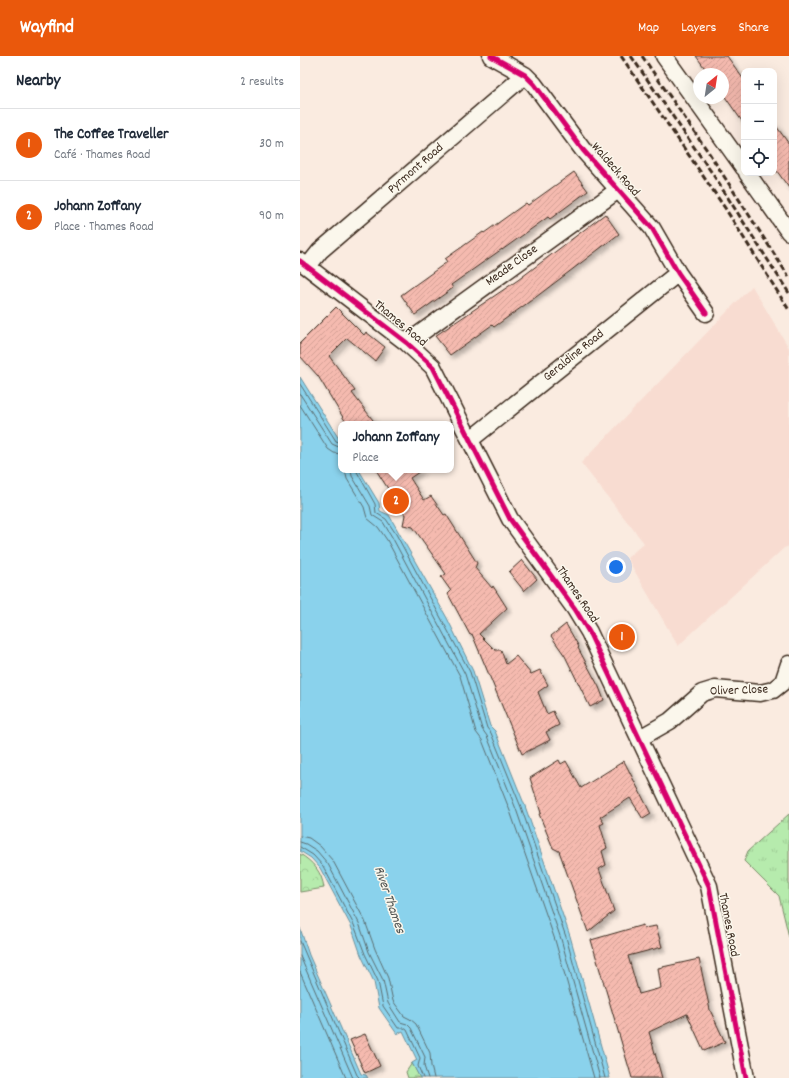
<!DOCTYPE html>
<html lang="en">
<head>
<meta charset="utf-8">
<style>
  :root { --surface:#fff; --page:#f6f6f7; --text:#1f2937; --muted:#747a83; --line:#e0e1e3; --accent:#ea580c }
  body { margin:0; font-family:Dekko,sans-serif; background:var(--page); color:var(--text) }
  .controls { position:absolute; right:12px; top:12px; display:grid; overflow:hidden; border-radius:8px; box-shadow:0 4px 16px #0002 }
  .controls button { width:36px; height:36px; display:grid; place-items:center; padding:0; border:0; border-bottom:1px solid var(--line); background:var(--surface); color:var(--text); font:20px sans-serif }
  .compass { position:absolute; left:393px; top:12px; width:36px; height:36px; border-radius:50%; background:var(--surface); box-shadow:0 4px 16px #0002; rotate:30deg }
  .you { position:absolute; left:316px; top:511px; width:14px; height:14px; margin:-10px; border:3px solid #fff; border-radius:50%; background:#1a73e8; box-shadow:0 0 0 6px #1a73e833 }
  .badge { display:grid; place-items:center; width:26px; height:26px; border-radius:50%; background:var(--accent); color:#fff; font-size:13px; font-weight:700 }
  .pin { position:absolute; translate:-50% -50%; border:2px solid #fff; box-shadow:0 1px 4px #0006 }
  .popup { position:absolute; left:38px; top:365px; width:116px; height:52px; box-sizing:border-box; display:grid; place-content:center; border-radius:8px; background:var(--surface); filter:drop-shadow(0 1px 3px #0005); font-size:13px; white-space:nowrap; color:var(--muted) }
  .popup b { font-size:15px; color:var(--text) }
  .popup::after { content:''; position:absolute; left:50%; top:100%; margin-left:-8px; border:8px solid transparent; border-top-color:var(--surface) }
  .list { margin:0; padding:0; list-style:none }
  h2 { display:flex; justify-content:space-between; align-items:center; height:52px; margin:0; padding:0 16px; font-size:17px }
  h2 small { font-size:13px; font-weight:400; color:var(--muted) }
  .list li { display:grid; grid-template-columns:26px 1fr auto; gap:12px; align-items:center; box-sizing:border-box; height:72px; padding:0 16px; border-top:1px solid var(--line) }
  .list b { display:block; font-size:15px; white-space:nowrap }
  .list p { margin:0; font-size:13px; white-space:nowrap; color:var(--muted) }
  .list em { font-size:13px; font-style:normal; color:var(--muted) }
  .icon { flex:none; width:22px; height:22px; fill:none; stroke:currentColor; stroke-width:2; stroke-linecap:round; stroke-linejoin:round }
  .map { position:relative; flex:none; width:489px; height:1022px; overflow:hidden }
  header { display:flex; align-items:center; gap:24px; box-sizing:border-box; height:56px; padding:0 20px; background:var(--accent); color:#fff }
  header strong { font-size:19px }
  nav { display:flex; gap:22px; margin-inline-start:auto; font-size:14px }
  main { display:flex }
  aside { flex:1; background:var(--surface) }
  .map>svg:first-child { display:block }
  .built { fill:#f8dcd1 }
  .grass { fill:url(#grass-tufts); stroke:#788a66 }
  .forest { fill:url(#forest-crowns); stroke:#788a66 }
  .water { fill:#8ad2ec; stroke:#6a8f9a }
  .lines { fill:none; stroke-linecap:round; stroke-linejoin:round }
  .shore { stroke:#5b6d70; stroke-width:1 }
  .building { fill:url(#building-hatch); stroke:#3b2a1e; filter:url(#shadow) }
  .minor-casing { stroke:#3b2a1e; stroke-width:19 }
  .minor { stroke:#fbf7ec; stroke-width:16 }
  .rail { stroke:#3b2a1e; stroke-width:3; stroke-dasharray:6 3; stroke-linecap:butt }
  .cycleway-casing { stroke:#fbf7ec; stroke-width:8 }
  .cycleway { stroke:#d6006c; stroke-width:5 }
  .labels { text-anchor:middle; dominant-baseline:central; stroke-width:3; stroke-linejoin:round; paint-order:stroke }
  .street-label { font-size:13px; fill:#3b2a1e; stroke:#fbf7ec }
  .water-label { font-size:14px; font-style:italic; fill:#4f5452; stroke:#fbf7ec }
</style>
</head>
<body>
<header>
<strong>Wayfind</strong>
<nav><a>Map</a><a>Layers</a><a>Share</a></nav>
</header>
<main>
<aside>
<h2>Nearby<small>2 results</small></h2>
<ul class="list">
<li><span class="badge">1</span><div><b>The Coffee Traveller</b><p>Café · Thames Road</p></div><em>30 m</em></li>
<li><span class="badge">2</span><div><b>Johann Zoffany</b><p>Place · Thames Road</p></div><em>90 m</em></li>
</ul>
</aside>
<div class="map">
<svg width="489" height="1022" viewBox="0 0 489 1022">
  <defs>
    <pattern id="grass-tufts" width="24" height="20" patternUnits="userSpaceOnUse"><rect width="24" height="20" fill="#b6ebad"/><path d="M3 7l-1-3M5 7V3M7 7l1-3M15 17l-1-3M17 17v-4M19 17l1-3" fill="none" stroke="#9dca94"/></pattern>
    <pattern id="forest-crowns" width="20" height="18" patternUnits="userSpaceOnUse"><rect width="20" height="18" fill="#b6ebad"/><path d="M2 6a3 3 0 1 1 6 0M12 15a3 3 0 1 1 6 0" fill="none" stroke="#9dca94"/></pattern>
    <pattern id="building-hatch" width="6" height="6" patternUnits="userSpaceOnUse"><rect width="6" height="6" fill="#f5baaf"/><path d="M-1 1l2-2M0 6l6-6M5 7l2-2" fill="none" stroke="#d3a096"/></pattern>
    <filter id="shadow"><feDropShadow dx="3.5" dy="3.5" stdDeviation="2" flood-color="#0004"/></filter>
  </defs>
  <rect width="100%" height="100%" fill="#faebe0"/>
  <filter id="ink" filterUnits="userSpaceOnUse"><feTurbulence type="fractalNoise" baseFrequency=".025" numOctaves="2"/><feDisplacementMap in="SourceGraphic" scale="8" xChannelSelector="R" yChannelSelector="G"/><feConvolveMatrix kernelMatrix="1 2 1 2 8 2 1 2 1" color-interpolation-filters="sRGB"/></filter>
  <g filter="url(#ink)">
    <path class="built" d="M452 230 489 292V490L484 492 378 590 327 502 344 487 281 407Z"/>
    <path class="grass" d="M489 758V881L479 840 444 805 448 795Z"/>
    <path class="forest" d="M0 798C13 806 22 816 24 832L0 836Z
      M112 1007 120 1022H108L106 1016Z"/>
    <path class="water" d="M0 321 41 386V414H59L79 447 80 455 89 459 147 562 173 615 190 670 195 675 225 750 270 880 310 1022H120L112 1007 117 1004 103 975 97 978 79 952 74 926 61 899 51 870 20 812 11 802 0 795Z
      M0 872 9 899 61 1018 66 1019 68 1022H0Z"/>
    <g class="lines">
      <path class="shore" d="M0 328 36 385 41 387
        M0 338 32 388 41 392
        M0 349 28 393 34 397 41 398
        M45 414 47 423 64 451 67 462 78 471 87 484 160 620 176 676 182 684 210 755 255 884 294 1022
        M51 414 52 420 70 450 72 459 83 466 92 481 165 618 182 673 187 680 216 753 261 883 300 1022
        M56 414 75 448 76 457 86 463 96 478 170 616 187 672 191 677 221 751 266 881 305 1022
        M0 780 9 782 20 790 33 805 65 865 75 893 88 922 93 945 104 960 110 963 116 968 130 997 131 1010 134 1022
        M0 786 6 788 17 795 28 808 59 867 69 896 83 924 88 947 100 966 107 968 111 972 125 1001 124 1010 128 1022
        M0 791 13 799 23 810 54 869 65 898 78 925 83 950 98 972H104L107 974 120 1002 118 1010 123 1022
        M0 885 57 1019 60 1022
        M0 900 53 1022
        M0 916 46 1022"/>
    </g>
    <path class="building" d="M396 0H427L444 24V68L423 38V18H409Z
      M474 67 489 88V132L474 111Z
      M274 116 288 135 250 163 248 161 202 194V193L151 229 153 232 115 259 101 239 147 206 145 203 183 176 184 177 226 147 228 149Z
      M305 158 319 178 236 241 194 271 192 269 150 299 135 280 218 224Z
      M36 251 64 279 66 276 85 291 75 305 47 282 29 300 55 335 52 337 76 368H47L18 320 0 300V287Z
      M76 414H122L110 422 124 444 131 440 144 459 146 458 177 507 175 512 192 532 193 530 207 552 179 578 195 594H201L206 608 216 600 231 618 240 614 248 629 238 636 247 658 253 655 259 669 246 676 250 684 222 698 172 578 170 579 148 538 151 535 141 521 146 518 113 471 103 469 105 459Z
      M222 504 237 523 224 535 209 516Z
      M266 568 279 591 278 592 299 631 304 644 290 651 265 600 251 580Z
      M259 704 261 708 266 705 281 732 324 705 351 758 343 763 330 742 300 761 304 767 300 769 307 792 302 795 306 809 299 813 314 855 288 876 259 795 253 792 239 758 241 757 230 722Z
      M343 869 344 872 356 870 362 891 328 900 339 938 361 932 358 912 399 903 410 954 425 986 404 995 387 958 349 976 362 1022H332L291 884Z
      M65 978 80 1010 65 1017 50 984Z"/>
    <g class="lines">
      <g class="minor-casing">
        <path id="minor" d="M191 0 225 19 234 28 283 94 352 172 378 217 406 257
          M364 0 444 112
          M447 117 489 176
          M0 205 107 287 133 311 210 463 275 553 289 576 409 830 446 1022
          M8 210 20 195 225 19
          M107 287 318 134
          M170 384 378 217
          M340 682 370 665 402 637 415 633 460 637 473 634 483 626 489 608"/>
      </g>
      <use href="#minor" class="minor"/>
      <path class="rail" d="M321 0 425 152 489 254
        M331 0 412 117 489 237
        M342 0 409 97 489 221"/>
      <g class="cycleway-casing">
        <path id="cycleway" d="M191 0 225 19 234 28 283 94 352 172 378 217 406 257
          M0 205 107 287 133 311 210 463 275 553 289 576 409 830 446 1022"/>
      </g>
      <use href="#cycleway" class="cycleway"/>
    </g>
  </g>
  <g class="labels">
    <g class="street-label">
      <text transform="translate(116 113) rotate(-41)">Pyrmont Road</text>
      <text transform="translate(315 114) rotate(49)">Waldeck Road</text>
      <text transform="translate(212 210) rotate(-36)">Meade Close</text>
      <text transform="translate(100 268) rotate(40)">Thames Road</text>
      <text transform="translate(274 300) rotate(-39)">Geraldine Road</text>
      <text transform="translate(277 539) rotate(56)">Thames Road</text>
      <text transform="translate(439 635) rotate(-2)">Oliver Close</text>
      <text transform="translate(428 869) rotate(79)">Thames Road</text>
    </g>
    <g class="water-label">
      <text transform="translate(89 844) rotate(71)">River Thames</text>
    </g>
  </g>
</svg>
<div class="controls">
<button>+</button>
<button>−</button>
<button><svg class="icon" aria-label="locate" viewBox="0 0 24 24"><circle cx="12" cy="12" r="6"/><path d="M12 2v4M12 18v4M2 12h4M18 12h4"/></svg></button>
</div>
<svg class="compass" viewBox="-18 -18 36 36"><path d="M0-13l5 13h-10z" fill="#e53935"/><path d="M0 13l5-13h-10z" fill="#747a83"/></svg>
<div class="you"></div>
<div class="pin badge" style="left:322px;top:581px">1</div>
<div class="pin badge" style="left:96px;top:445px">2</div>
<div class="popup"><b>Johann Zoffany</b>Place</div>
</div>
</main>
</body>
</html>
